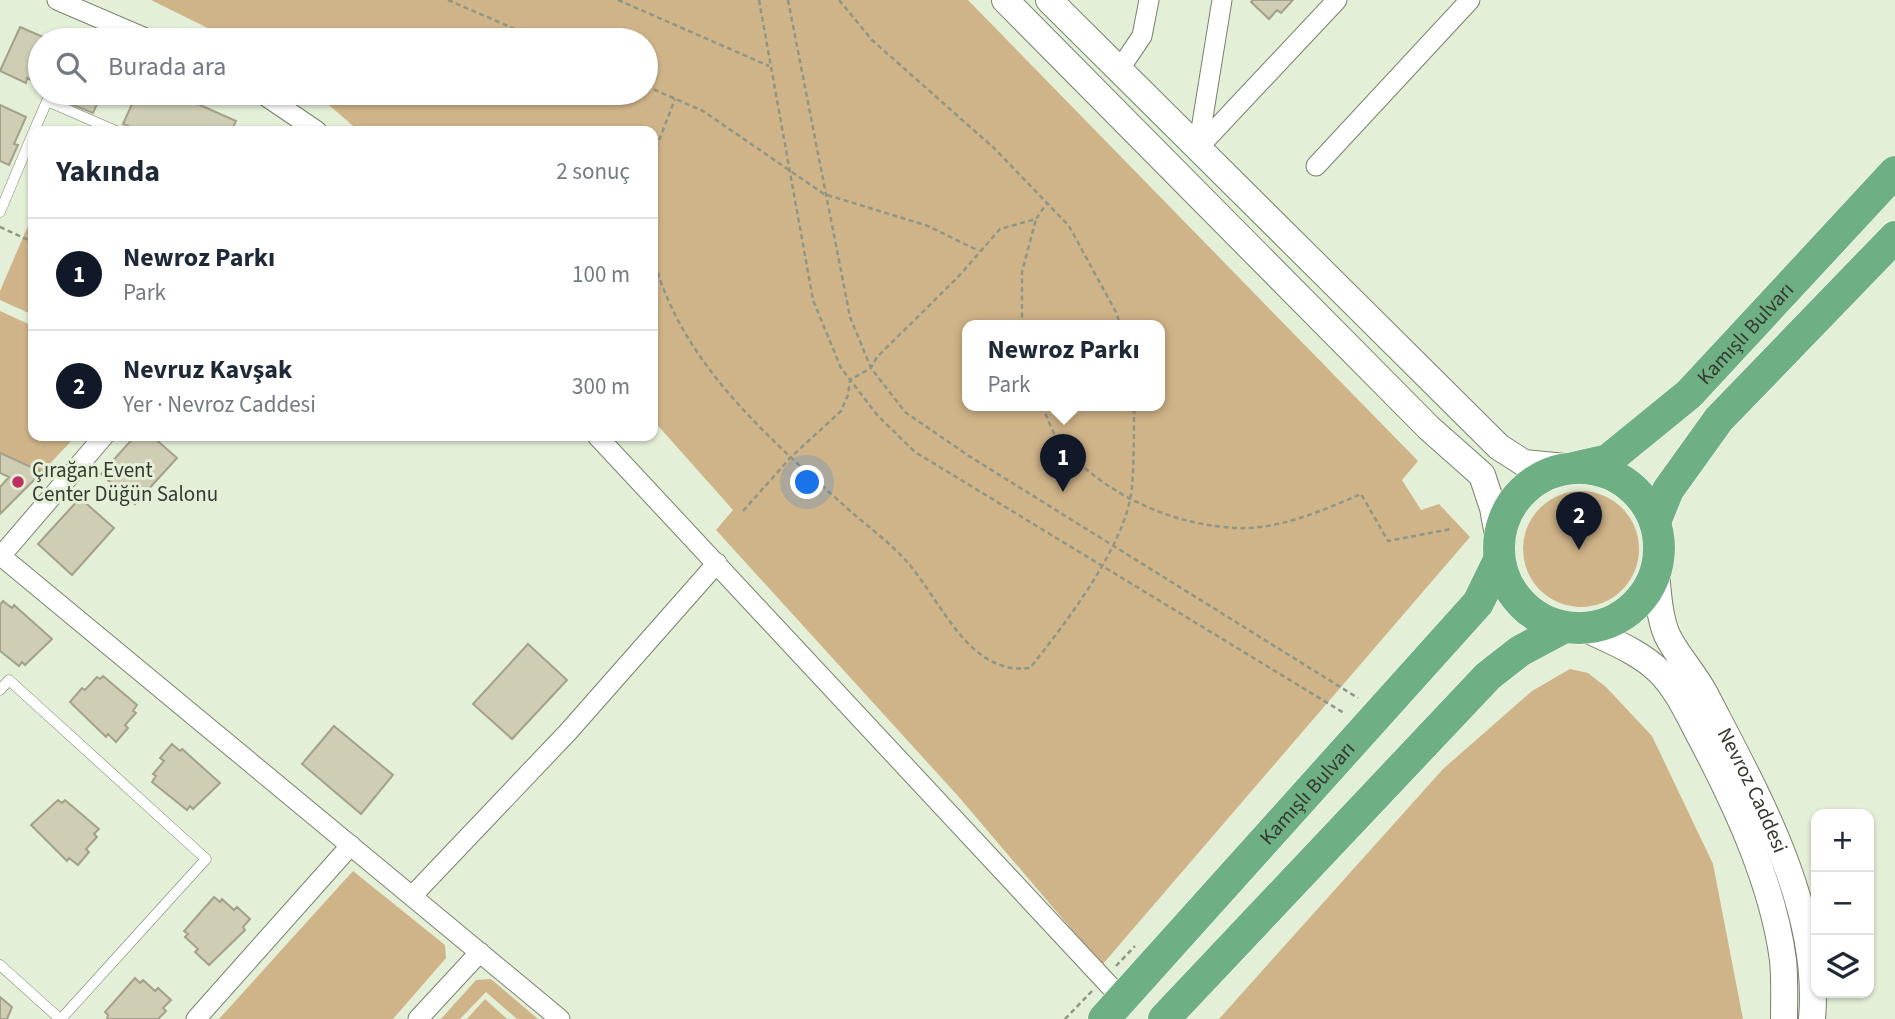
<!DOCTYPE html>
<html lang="tr">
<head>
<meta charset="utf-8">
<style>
  :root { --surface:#fff; --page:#f6f6f7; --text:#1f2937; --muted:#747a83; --line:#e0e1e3; --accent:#111827 }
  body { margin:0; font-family:"Source Sans 3",sans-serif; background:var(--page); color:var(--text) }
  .controls { position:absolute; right:21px; bottom:21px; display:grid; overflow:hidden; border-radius:14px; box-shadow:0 2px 5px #0004 }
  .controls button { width:63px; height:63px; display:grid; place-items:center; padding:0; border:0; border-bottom:2px solid var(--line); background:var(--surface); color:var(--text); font:35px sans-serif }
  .you { position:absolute; left:808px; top:483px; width:24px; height:24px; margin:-18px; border:5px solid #fff; border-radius:50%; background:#1a73e8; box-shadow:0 0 0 10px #1a73e833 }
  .badge { display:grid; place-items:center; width:46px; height:46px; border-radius:50%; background:var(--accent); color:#fff; font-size:23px; font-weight:700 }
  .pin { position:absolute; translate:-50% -58px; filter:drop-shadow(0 2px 4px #0008) }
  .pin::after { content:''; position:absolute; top:37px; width:24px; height:21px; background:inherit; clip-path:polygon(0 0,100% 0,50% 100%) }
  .popup { position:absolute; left:962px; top:320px; width:203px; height:91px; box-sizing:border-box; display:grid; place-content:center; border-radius:14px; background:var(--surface); filter:drop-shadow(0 2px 5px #0005); font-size:23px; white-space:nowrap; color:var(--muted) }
  .popup b { font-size:26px; color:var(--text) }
  .popup::after { content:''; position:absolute; left:50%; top:100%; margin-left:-14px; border:14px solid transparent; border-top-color:var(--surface) }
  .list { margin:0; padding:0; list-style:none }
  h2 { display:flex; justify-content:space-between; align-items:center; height:91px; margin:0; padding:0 28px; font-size:30px }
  h2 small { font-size:23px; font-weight:400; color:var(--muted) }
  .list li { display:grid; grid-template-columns:46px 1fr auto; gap:21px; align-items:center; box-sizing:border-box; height:112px; padding:0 28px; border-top:2px solid var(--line) }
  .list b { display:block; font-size:26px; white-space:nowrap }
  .list p { margin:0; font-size:23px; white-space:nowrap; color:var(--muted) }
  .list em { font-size:23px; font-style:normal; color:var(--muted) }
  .icon { flex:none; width:38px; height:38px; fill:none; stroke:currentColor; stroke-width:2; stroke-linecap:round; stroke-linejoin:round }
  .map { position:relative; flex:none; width:1895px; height:1019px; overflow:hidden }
  .search { position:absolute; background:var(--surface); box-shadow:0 2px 5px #0004; left:28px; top:28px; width:630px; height:77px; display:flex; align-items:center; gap:18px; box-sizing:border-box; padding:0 24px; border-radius:38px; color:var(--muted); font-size:26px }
  .panel { position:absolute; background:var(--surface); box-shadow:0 2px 5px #0004; left:28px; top:126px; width:630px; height:315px; border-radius:14px }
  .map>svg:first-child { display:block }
  .green { fill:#d0b489; fill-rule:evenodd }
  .building { fill:#cfcdb4; stroke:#a3a189; stroke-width:2 }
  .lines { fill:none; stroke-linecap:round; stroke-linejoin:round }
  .service-casing { stroke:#78826c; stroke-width:11 }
  .minor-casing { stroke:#78826c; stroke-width:21 }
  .secondary-casing { stroke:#78826c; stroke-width:28 }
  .trunk-casing { stroke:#fff; stroke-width:33 }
  .path { stroke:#8e9685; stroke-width:2.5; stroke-dasharray:5 3.5; stroke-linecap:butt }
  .service { stroke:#fff; stroke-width:10 }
  .minor { stroke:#fff; stroke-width:19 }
  .secondary { stroke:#fff; stroke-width:26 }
  .trunk { stroke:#6eb083; stroke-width:32 }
  .poi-dot { fill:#be3060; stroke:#e4efd7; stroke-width:2.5 }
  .labels { text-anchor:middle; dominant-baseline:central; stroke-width:6; stroke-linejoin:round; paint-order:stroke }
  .street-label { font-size:21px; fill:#353930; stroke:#e4efd7 }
  .poi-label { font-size:21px; fill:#353930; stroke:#e4efd7; text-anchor:start }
</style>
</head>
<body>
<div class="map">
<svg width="1895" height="1019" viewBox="0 0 1895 1019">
  <rect width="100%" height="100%" fill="#e4efd7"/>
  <path class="green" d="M151 0H968L1418 461 1402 480 1421 510 1439 504 1470 537 1102 965 958 796 716 530 733 510 653 420V131H359L315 93H646V40H232ZM967 326H1159V406H967Z
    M33 214V315L0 300V291Z
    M0 311 33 326V436H76L42 472 0 453Z
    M1523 549a58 58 0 1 1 116 0a58 58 0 1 1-116 0Z
    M1570 669 1588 673 1606 687 1652 736 1713 864 1743 1019H1219L1443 769 1532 691Z
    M353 871 445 945 446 958 393 1019H219Z
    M491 979 538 1019H517L486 992 460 1019H441L476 980Z
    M485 999 507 1019H467Z"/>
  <path class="building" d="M1253 0H1293L1281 13 1277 10 1269 19 1251 2Z
    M20 27 50 40H40V84L27 78 26 83 0 71Z
    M59 93H102L93 113 73 105 75 100Z
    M137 93H173L236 121 231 131H140L123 124Z
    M0 105 26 117 14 144 18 145 9 165 0 161Z
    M135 436H152L177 458 135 504 101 474Z
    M0 453 42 472 0 514V487L9 477 0 473Z
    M80 498 114 528 72 575 38 544Z
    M3 601 12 608 14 605 52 639 25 665 22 662 19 666 0 651V605Z
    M528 644 567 680 512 739 473 704Z
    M103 676 137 705 133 711 136 713 125 725 128 728 116 742 108 734 106 737 70 702 82 688 85 690 97 677 100 679Z
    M334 726 393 775 361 814 302 764Z
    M172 744 180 751 182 749 220 783 193 809 190 806 187 810 152 782 156 776 153 774 164 761 160 758Z
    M58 800 62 803 65 800 99 829 94 834 97 837 86 849 89 852 78 865 69 858 67 861 31 825Z
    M214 897 220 902 222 899 234 910 237 907 250 919 243 927 245 930 209 965 195 952 198 949 185 937 188 934 184 931Z
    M135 978 140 983 143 980 155 991 158 988 171 1000 163 1008 166 1011 158 1019H107L108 1015 105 1012Z
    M0 997 12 1007 7 1019H0Z"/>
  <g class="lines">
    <g class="service-casing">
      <path id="service" d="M34 131 47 101 116 131
        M0 212 33 133
        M0 690 9 680 206 859 61 1019
        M0 965 60 1019"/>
    </g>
    <g class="minor-casing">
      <path id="minor" d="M57 0 150 40
        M1119 70 1142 36 1149 0
        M261 93 317 131
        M1198 148 1337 0
        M1198 148 1222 0
        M1316 166 1470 0
        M597 436 1123 1000
        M1 556 560 1019
        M0 557 104 436
        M413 895 568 732 717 563
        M196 1019 351 845
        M418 1019 480 952"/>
    </g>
    <g class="secondary-casing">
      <g id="secondary">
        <path d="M1005 0 1429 428 1482 475 1493 508 1499 541"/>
        <path d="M1049 0 1499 447 1524 463 1575 468"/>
        <path id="s1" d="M1656 572C1658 593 1659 616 1667 635 1677 656 1694 673 1705 694 1755 791 1822 906 1812 1019"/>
        <path d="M1586 629C1611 641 1640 652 1660 672 1678 690 1690 718 1702 740 1737 807 1773 884 1783 960 1785 979 1784 1000 1784 1019"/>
      </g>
    </g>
    <g class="trunk-casing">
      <g id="trunk">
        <path id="s2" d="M1577 467 1608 460 1689 394 1895 172"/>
        <circle cx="1579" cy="548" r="80"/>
        <path d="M1655 522 1668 490 1719 419 1895 237"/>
        <path id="s3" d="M1104 1019 1478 603 1499 560"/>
        <path d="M1164 1019 1488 676 1520 651 1563 628"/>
      </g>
    </g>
    <path class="path" d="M448 0 540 40
      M618 0 769 66
      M759 0 813 300 841 368 878 416 915 452 1344 713
      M788 0 850 317 871 368 905 412 969 456 1358 698
      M839 0 872 40 995 149 1069 226 1117 314 1120 326
      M646 86 703 111 824 194 928 226 979 251
      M653 156 675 99
      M0 227 33 242
      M653 256C680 363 769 438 848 509 868 527 891 543 908 563 942 602 969 676 1030 668 1065 624 1127 544 1132 487 1134 462 1134 432 1134 406
      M1022 326V272L1036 219
      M1042 406C1048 418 1053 435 1061 445 1106 495 1171 525 1237 528 1278 530 1324 510 1361 494L1388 541 1451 529
      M743 511 791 457 841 411 848 395 850 380 871 368 877 357 958 277 1000 229 1036 219 1047 203
      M1116 966 1135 946
      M1065 1019 1092 991"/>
    <use href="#service" class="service"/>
    <use href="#minor" class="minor"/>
    <use href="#secondary" class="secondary"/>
    <use href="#trunk" class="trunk"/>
  </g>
  <circle class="poi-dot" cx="18" cy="482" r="7"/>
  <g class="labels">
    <g class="street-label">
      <text stroke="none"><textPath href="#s2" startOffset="219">Kamışlı Bulvarı</textPath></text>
      <text stroke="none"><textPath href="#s1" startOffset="242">Nevroz Caddesi</textPath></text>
      <text stroke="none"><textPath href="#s3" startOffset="304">Kamışlı Bulvarı</textPath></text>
    </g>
    <g class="poi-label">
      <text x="32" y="470">Çırağan Event<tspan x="32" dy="24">Center Düğün Salonu</tspan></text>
    </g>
  </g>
</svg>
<div class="controls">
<button>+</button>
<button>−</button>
<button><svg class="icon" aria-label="layers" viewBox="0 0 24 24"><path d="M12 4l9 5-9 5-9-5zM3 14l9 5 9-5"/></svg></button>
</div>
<div class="you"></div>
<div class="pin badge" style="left:1063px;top:492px">1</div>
<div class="popup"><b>Newroz Parkı</b>Park</div>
<div class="pin badge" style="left:1579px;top:550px">2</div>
<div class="search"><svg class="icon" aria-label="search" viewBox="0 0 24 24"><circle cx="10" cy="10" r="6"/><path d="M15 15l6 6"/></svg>Burada ara</div>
<section class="panel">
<h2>Yakında<small>2 sonuç</small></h2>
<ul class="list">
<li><span class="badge">1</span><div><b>Newroz Parkı</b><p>Park</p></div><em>100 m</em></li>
<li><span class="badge">2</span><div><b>Nevruz Kavşak</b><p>Yer · Nevroz Caddesi</p></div><em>300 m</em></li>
</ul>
</section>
</div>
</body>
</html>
